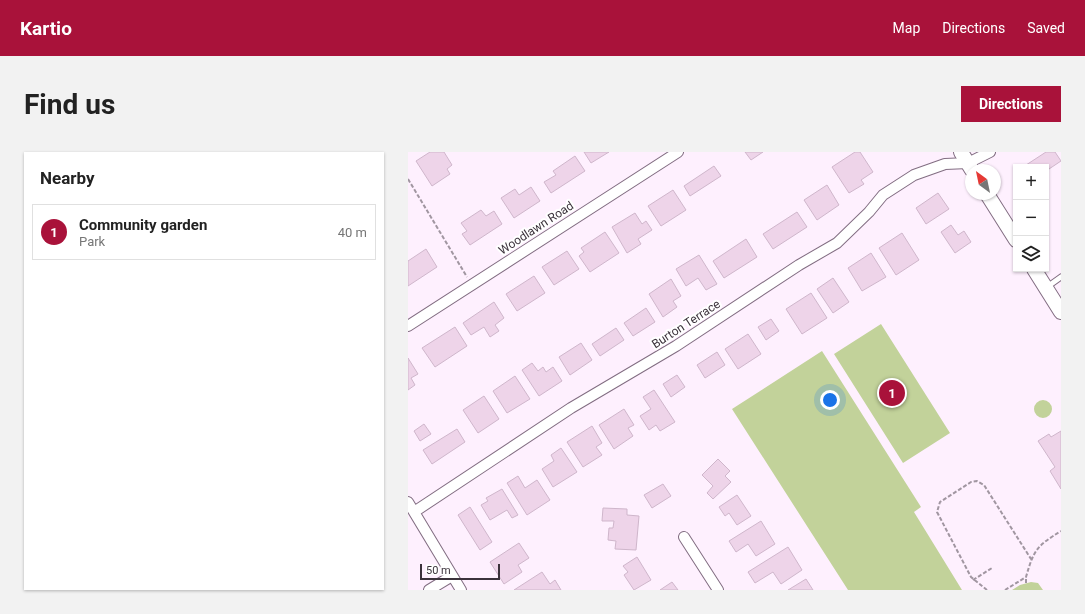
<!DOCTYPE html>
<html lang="en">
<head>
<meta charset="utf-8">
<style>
  :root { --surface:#fff; --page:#f2f2f2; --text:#222; --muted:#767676; --line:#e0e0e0; --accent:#a9123a }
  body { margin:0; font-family:Roboto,sans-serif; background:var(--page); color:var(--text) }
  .controls { position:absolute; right:12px; top:12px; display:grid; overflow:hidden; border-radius:0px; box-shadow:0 1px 3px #0004 }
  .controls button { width:36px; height:36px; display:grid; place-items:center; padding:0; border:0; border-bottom:1px solid var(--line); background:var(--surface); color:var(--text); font:20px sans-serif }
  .compass { position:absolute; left:557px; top:12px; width:36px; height:36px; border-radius:50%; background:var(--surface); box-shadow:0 1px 3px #0004; rotate:327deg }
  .scale { position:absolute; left:12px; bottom:10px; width:80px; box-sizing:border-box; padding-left:4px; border:2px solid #3b323b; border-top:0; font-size:11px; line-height:14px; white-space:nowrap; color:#3b323b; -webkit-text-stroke:3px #fff; paint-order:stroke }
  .you { position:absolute; left:422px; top:248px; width:14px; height:14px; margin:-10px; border:3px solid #fff; border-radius:50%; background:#1a73e8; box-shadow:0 0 0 6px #1a73e833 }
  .badge { display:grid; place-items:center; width:26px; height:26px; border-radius:50%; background:var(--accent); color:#fff; font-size:13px; font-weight:700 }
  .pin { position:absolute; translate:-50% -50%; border:2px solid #fff; box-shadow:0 1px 4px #0006 }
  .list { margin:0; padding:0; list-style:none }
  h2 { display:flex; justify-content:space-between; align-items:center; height:52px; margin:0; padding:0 16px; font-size:17px }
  h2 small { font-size:13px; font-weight:400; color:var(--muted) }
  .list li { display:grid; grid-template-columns:26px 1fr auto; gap:12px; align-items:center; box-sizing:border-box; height:56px; margin:0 8px 8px; padding:0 8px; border:1px solid var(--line); border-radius:0px }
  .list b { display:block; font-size:15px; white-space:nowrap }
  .list p { margin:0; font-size:13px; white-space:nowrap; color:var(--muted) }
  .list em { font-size:13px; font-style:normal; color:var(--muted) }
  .icon { flex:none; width:22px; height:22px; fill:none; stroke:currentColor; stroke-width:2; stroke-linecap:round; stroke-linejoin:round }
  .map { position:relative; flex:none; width:653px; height:438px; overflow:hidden; border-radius:0px }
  header { display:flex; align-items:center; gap:24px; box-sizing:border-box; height:56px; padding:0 20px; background:var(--accent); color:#fff }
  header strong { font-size:19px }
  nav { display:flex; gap:22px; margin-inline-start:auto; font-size:14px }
  .intro { display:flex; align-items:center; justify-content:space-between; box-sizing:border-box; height:96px; padding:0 24px }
  h1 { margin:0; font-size:28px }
  .button { padding:10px 18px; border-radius:0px; background:var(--accent); color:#fff; font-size:14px; font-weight:700 }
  main { display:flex; gap:24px; padding:0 24px }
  aside { flex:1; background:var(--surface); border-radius:0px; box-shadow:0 1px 3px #0004 }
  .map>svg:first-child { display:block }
  .green { fill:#c2d29a }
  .building { fill:#eed4e9; stroke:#cfb6cb }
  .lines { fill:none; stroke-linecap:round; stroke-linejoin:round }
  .lane-casing { stroke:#826d82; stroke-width:7 }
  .street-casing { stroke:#826d82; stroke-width:12 }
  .secondary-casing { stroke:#826d82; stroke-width:16 }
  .path { stroke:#a196a1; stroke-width:2; stroke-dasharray:4 2; stroke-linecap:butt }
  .lane { stroke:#fff; stroke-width:5 }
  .street { stroke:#fff; stroke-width:10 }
  .secondary { stroke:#fff; stroke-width:14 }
  .labels { text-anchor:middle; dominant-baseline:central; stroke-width:4; stroke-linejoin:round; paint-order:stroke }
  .street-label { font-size:12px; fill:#3b323b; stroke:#fff }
</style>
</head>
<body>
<header>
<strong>Kartio</strong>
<nav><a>Map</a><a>Directions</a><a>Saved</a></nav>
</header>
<div class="intro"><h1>Find us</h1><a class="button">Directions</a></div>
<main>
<aside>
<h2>Nearby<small></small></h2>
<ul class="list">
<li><span class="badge">1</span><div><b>Community garden</b><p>Park</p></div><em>40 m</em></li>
</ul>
</aside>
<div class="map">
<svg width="653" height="438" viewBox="0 0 653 438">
  <rect width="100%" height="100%" fill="#fef0fe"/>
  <path class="green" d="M473 172 542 281 495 311 426 202Z
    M414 199 513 355 506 360 554 438H440L324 257Z
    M626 257a9 9 0 1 1 18 0a9 9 0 1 1-18 0Z
    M623 430 630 431 635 438H604L612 433Z"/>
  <path class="building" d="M22 0H36L44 13 39 17 42 22 24 34 8 9Z
    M176 0H201L183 11Z
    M337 0H355L343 8Z
    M447 0H452L465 20 453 28 456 32 441 41 424 15Z
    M638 0H647L653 9 638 19V15H615Z
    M167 4 177 19 143 41 136 30 148 23 145 19Z
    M306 14 313 24 282 44 276 34Z
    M419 33 431 53 409 68 396 48Z
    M123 35 132 49 106 66 93 46 107 37 111 43Z
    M265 38 278 58 253 74 240 54Z
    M530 41 541 57 518 72 508 56Z
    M73 58 78 64 86 59 94 72 62 93 54 82 59 79 53 71Z
    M389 60 399 75 365 97 355 82Z
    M227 61 234 72 238 69 244 78 230 87 233 92 219 101 204 75Z
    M543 73 550 83 556 79 563 90 547 101 533 80Z
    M197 80 211 101 182 120 171 104 176 100 173 96Z
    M494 81 511 108 488 123 471 96Z
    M338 87 349 105 316 126 305 109Z
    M18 97 29 115 0 134V109Z
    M159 99 171 117 146 133 134 115Z
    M463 101 478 125 454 139 440 116Z
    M291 103 309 132 298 138 290 126 278 134 268 117Z
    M126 124 137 141 109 159 98 142Z
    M425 126 441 150 425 161 409 137Z
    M263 127 273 144 265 149 269 155 255 165 241 142Z
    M403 141 419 166 394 182 378 157Z
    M86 150 96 166 87 173 91 179 82 185 76 175 63 183 55 171Z
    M238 156 247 170 225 184 216 171Z
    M363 167 371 179 358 188 350 175Z
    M47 175 59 194 27 215 14 196Z
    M208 176 216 188 192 204 184 192Z
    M340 182 353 202 330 217 317 197Z
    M173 191 184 208 162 223 151 205Z
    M309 200 317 213 297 226 289 213Z
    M0 206 10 222 3 226 7 233 0 238Z
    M124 211 130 219 135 215 138 220 145 215 154 229 131 244 114 218Z
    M269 223 277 235 263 245 255 232Z
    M107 224 122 247 99 261 85 239Z
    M246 238 267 270 252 279 248 273 241 278 232 264 243 257 235 245Z
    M76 244 91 267 70 281 55 258Z
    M216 257 226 273 220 276 225 284 206 297 191 273Z
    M16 272 23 282 12 289 6 279Z
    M184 274 194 291 188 295 194 303 175 315 159 290Z
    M49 277 57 290 24 312 15 298Z
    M653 279V337L642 319 647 315 630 289 641 282 643 285Z
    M153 296 169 320 145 335 134 317 146 309 143 303Z
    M310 307 322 319 317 324 323 330 305 347 299 341 305 334 294 323Z
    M110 324 117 336 129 328 142 348 119 363 99 331Z
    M255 332 263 344 244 356 236 343Z
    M94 337 110 363 104 366 99 358 82 368 73 353 80 349 78 346Z
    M329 343 343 364 329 373 321 361 317 364 311 355Z
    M62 355 84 390 72 398 50 363Z
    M195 356 219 357V363L231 364 228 398 207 397 208 389 200 388 201 376H205L206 369H194Z
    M353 369 367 392 348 404 340 392 328 400 321 389Z
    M111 391 121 406 110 413 114 420 96 432 82 410Z
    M380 395 394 418 373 432 365 420 347 431 340 420Z
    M229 405 243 428 226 438 216 423 220 420 215 414Z
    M134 420 142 432 147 428 153 438H106Z
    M398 427 405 438H380Z
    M264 430 270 438H252Z"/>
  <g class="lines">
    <g class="lane-casing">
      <path id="lane" d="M639 135 653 125"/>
    </g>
    <g class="street-casing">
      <path id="street" d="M0 174 270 0
        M0 350 53 438
        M6 360 163 256 268 194 391 113 429 91 461 60 475 43 506 23 537 12 560 11 582 0
        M276 385 310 438
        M21 438 44 424"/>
    </g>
    <g class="secondary-casing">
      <path id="secondary" d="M553 0 564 18
        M579 42 608 88
        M626 117 653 160"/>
    </g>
    <path class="path" d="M0 27 59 125
      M565 428 584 416
      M618 431V425
      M579 438 563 425 529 360 532 350 563 330 569 329 576 333 623 407
      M597 438 618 425C626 397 629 394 653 379"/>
    <use href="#lane" class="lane"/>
    <use href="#street" class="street"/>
    <use href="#secondary" class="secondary"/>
  </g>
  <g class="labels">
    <g class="street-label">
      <text transform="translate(128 76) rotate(-33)">Woodlawn Road</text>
      <text transform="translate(278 172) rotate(-33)">Burton Terrace</text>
    </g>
  </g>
</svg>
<div class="controls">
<button>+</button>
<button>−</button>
<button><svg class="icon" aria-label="layers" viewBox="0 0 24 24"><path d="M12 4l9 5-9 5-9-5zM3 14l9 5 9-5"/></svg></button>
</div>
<svg class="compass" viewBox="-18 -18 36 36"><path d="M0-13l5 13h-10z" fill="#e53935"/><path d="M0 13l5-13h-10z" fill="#767676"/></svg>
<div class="scale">50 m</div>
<div class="you"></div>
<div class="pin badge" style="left:484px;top:241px">1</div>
</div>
</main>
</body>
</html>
